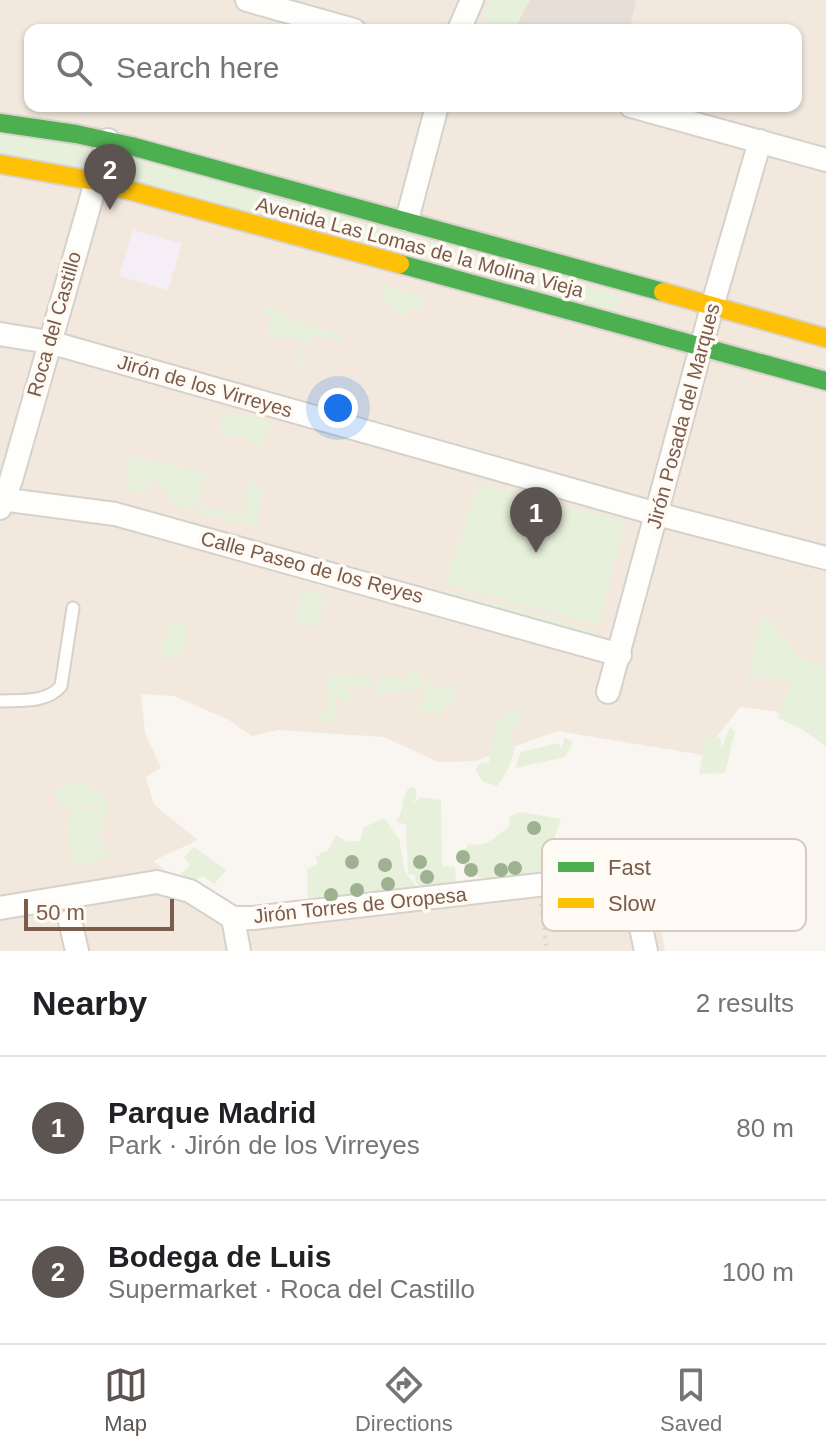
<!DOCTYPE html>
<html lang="en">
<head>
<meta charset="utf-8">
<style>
  :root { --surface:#fff; --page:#f2f2f2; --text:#202124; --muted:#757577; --line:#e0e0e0; --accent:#5c5450 }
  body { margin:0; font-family:Helvetica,sans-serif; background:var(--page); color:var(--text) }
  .scale { position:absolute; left:24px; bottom:20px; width:150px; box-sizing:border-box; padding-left:8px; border:4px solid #7a5c4d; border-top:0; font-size:22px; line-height:28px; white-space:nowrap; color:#7a5c4d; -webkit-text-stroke:6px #fffaf3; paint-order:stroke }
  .you { position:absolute; left:338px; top:408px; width:28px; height:28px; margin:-20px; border:6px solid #fff; border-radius:50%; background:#1a73e8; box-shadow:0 0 0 12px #1a73e833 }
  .badge { display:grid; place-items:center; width:52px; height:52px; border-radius:50%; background:var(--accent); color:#fff; font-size:26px; font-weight:700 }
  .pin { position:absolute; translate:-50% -66px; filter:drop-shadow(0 2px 4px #0008) }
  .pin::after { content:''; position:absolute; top:42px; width:28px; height:24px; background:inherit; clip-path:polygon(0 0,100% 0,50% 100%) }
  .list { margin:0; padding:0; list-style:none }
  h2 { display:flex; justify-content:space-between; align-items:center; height:104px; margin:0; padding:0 32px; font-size:34px }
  h2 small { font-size:26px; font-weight:400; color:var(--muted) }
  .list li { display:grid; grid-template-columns:52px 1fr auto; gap:24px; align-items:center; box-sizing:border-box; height:144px; padding:0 32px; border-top:2px solid var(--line) }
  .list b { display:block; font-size:30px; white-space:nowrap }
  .list p { margin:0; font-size:26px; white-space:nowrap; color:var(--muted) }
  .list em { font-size:26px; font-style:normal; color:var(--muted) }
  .icon { flex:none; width:44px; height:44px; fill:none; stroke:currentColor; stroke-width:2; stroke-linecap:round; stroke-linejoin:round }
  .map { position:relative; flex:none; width:826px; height:951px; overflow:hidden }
  .search { position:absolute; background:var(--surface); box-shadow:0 2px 6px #0004; left:24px; right:24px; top:24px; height:88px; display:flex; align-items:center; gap:20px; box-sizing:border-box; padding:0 28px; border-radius:16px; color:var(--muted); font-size:30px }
  .sheet { height:392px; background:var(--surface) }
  nav { display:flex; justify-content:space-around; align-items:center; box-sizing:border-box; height:112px; border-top:2px solid var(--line); background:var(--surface); font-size:22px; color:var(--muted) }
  nav a { display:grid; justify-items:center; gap:4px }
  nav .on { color:var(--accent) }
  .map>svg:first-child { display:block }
  .residential { fill:#f2e8de; fill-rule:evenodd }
  .education { fill:#f6eef6 }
  .green { fill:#e7f0db }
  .building { fill:#e6ded7 }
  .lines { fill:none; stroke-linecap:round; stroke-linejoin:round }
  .lane-casing { stroke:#d7d1cb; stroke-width:15 }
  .street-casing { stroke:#d7d1cb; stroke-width:26 }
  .fast-casing { stroke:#d9d2cb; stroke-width:22 }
  .slow-casing { stroke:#d9d2cb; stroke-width:22 }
  .path { stroke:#dcd5d0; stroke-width:4; stroke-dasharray:2 6; stroke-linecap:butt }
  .lane { stroke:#fefefd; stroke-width:11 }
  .street { stroke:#fefefd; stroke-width:22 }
  .fast { stroke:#4caf50; stroke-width:18 }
  .slow { stroke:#ffc107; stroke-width:18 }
  .tree { fill:#9eb190 }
  .labels { text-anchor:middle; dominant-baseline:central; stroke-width:7; stroke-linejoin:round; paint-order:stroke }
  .street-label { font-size:20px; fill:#7a5c4d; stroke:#fffaf3 }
  .key { fill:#fffaf3; stroke:#d7cbc1; stroke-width:2 }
  .key-label { font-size:22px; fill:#7a5c4d }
</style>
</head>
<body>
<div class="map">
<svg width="826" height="951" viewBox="0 0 826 951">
  <rect width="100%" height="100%" fill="#f9f5f0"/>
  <path class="residential" d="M0 0H826V746L775 711 740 707 703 755 557 731 475 761 438 762 384 737 278 730 252 736 229 720 174 696 141 694 145 733 161 768 146 777 154 805 198 840 153 861 171 875 197 882 238 908 591 880 651 878 665 951H0ZM30 30H796V106H30Z"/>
  <path class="education" d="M133 230 182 244 168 290 119 276Z"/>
  <path class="green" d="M491 0H530L514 30H478Z
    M0 134 88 145 81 170 0 153Z
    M123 153 620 296V305L616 310 115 176 111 167 113 160Z
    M382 285 427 299 423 309 410 307 407 316H399V309L391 310 383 299 386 293Z
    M266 305 284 312V317L342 336 341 340 315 335 305 345 299 374 295 371 304 339 286 336 284 340 266 336 272 318 263 310Z
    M224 412 271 421 262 447 248 442 247 437 236 434 234 438 219 434Z
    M132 456 206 474 194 510 176 506 154 479 140 494 125 487Z
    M250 480 263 487 257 527 197 513 200 506 244 516Z
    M479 483 625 522 599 625 445 584Z
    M443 589 595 630 593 641 441 599Z
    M303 590 327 597 319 623 314 622 311 629 305 627 304 620 294 621Z
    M760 619 775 621V630L801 658 826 668V745L811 733 778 718 791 683 759 675 748 687Z
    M171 621 189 626 182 653 159 659Z
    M413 672 424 677 422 686C408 694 391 692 375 695L380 675 401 679Z
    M341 675 374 679 369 688 346 684 351 696 347 703 338 697H333L337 711 327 723H321L318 719V713L329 710 326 703 328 690 325 688 329 676Z
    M428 678 439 691 456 682 453 703 444 706 442 715 418 712Z
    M518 708 523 713 510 737 515 742C514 760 507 772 497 786L482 781 475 769 481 763 489 762 497 719Z
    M730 727 735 731 725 773 699 774 706 737 721 738V749Z
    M564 738 573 742 565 757 515 768 521 752 557 743 562 748Z
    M85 781 111 802 63 809 53 789Z
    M414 787 417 795 412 805 420 797 441 800 442 866 455 867 456 884 420 888 414 879 416 876 408 874 406 825 396 821C406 809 399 800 409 788Z
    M108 804 99 836 110 857 72 866 67 822 72 817V811Z
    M521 812 561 819 541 877 493 883 488 878 479 877 463 864V857L468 844C491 847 491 838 509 827L510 816Z
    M384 818 399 839 405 872 420 891 308 900 307 869 318 864 315 858 323 852H327L336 835 347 842 360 841 363 828Z
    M194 847 226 870 214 884 204 877 194 880 180 874 190 866 184 857Z"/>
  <path class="building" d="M530 0H636L630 28 609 24 606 30H514Z"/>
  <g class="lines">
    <g class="lane-casing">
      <path id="lane" d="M0 701C21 700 47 703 61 686L73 608"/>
    </g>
    <g class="street-casing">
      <path id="street" d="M247 0 354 30
        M459 30 472 0
        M631 106 826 160
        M407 220 437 106
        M0 334 49 342 657 514 826 558
        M0 499 115 514 620 655
        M0 508 11 480 108 140
        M608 692 712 307 760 141
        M0 908 157 882 190 891 233 918H253L616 876 632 885 646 951
        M233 918 239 951
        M70 921 77 951"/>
    </g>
    <g class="fast-casing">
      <path id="fast" d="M0 123 76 134 131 146 663 292
        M400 264 826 381"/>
    </g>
    <g class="slow-casing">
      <path id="slow" d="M0 164 95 181 400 264
        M663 292 826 338"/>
    </g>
    <path class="path" d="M541 904 547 951"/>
    <use href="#lane" class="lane"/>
    <use href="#street" class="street"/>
    <use href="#fast" class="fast"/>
    <use href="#slow" class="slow"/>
  </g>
  <g class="tree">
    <circle cx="534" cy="828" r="7"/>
    <circle cx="463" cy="857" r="7"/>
    <circle cx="352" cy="862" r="7"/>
    <circle cx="420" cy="862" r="7"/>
    <circle cx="385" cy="865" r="7"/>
    <circle cx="515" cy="868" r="7"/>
    <circle cx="471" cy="870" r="7"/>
    <circle cx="501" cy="870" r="7"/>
    <circle cx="427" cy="877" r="7"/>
    <circle cx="388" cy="884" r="7"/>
    <circle cx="357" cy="890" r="7"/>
    <circle cx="331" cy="895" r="7"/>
  </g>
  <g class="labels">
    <g class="street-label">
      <text transform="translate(420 247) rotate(15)">Avenida Las Lomas de la Molina Vieja</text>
      <text transform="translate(54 324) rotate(-74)">Roca del Castillo</text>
      <text transform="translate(205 386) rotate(16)">Jirón de los Virreyes</text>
      <text transform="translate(683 416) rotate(-75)">Jirón Posada del Marques</text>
      <text transform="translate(312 567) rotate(15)">Calle Paseo de los Reyes</text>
      <text transform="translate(360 905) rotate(-6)">Jirón Torres de Oropesa</text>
    </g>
  </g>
  <rect x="542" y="839" width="264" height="92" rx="12" class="key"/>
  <rect x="558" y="862" width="36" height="10" fill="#4caf50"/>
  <rect x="558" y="898" width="36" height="10" fill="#ffc107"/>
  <g class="key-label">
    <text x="608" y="875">Fast</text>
    <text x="608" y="911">Slow</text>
  </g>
</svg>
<div class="scale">50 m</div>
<div class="you"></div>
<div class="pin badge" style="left:536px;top:553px">1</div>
<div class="pin badge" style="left:110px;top:210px">2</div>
<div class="search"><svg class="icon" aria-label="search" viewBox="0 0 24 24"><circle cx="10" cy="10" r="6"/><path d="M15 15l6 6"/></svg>Search here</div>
</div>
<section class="sheet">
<h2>Nearby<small>2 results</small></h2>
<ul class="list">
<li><span class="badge">1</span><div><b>Parque Madrid</b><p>Park · Jirón de los Virreyes</p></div><em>80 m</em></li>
<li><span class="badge">2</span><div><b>Bodega de Luis</b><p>Supermarket · Roca del Castillo</p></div><em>100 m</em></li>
</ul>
</section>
<nav>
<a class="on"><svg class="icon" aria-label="map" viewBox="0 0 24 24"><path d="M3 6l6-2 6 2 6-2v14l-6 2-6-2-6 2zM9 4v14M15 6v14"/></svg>Map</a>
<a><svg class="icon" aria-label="directions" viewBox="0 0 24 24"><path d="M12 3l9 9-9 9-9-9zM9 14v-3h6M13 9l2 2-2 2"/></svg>Directions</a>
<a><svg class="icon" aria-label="saved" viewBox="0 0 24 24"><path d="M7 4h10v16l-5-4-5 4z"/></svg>Saved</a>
</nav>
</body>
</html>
